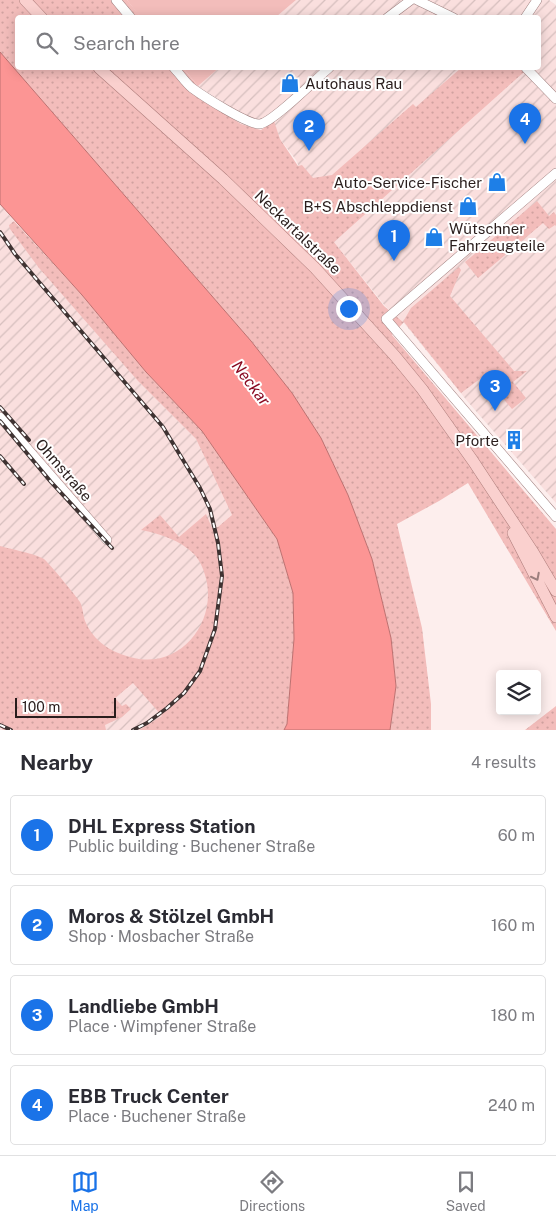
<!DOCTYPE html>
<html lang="en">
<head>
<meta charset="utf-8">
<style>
  :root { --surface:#fff; --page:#f2f2f3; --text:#2b2b33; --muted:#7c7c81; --line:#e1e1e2; --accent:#1a73e8 }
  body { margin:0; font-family:"Public Sans",sans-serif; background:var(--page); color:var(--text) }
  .controls { position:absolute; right:15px; bottom:15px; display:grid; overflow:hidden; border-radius:5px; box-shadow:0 2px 12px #0003 }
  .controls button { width:45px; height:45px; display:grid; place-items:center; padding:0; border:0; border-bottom:1px solid var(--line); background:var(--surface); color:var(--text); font:25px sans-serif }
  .scale { position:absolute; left:15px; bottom:12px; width:101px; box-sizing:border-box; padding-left:5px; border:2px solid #291d1c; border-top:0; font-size:14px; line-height:18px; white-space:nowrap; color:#291d1c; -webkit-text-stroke:4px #fff; paint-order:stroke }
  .you { position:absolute; left:348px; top:308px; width:18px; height:18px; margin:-12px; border:4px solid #fff; border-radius:50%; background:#1a73e8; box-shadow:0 0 0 8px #1a73e833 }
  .badge { display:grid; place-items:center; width:32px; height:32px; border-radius:50%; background:var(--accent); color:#fff; font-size:16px; font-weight:700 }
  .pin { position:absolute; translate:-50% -41px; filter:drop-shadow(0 1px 2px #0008) }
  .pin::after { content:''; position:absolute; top:26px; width:18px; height:15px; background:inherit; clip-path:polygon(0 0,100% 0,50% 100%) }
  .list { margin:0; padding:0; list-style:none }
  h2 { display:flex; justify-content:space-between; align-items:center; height:65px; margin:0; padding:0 20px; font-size:21px }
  h2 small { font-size:16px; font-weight:400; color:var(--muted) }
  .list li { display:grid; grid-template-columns:32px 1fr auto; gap:15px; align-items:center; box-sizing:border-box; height:80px; margin:0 10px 10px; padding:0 10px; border:1px solid var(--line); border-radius:5px }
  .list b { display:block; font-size:19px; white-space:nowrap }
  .list p { margin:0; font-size:16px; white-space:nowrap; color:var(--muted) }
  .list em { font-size:16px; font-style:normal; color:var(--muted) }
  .icon { flex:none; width:28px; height:28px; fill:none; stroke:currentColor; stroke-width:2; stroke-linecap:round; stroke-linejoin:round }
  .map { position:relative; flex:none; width:556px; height:730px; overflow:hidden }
  .search { position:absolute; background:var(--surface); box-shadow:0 2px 12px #0003; left:15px; right:15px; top:15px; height:55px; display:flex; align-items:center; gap:12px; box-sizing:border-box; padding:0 18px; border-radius:5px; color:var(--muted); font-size:19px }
  .sheet { height:425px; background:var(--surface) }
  nav { display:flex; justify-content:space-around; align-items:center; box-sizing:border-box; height:70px; border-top:1px solid var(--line); background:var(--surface); font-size:14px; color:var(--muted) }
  nav a { display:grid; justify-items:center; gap:2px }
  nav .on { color:var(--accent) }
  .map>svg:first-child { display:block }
  .industrial { fill:url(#industrial-furrows) }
  .grass { fill:url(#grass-dots) }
  .park { fill:#f3bdbb }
  .water { fill:#fc9594; stroke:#bd7170 }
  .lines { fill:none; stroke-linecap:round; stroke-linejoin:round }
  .minor-casing { stroke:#9e7e7d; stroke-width:10 }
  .major-casing { stroke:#ae7d7b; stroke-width:12 }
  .minor { stroke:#fff; stroke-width:9 }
  .major { stroke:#fad0ce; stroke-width:11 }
  .rail-casing { stroke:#3f3332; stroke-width:4 }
  .rail { stroke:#fff; stroke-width:2; stroke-dasharray:5.5; stroke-linecap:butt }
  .oneway { stroke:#9c7f7e }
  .labels { text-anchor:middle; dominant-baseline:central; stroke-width:4; stroke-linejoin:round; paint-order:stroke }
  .poi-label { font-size:15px; fill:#291d1c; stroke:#fff; text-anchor:end }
  .street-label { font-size:15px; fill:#291d1c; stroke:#fff }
  .water-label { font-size:16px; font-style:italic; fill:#87071f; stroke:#fff }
</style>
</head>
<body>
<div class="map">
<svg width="556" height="730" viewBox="0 0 556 730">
  <defs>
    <pattern id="industrial-furrows" width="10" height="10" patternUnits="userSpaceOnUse" patternTransform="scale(1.25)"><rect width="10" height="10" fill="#fadfde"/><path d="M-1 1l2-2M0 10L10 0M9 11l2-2" fill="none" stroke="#d6bfbe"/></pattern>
    <pattern id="grass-dots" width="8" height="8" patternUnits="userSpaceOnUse" patternTransform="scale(1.25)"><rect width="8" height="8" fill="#f3bdbb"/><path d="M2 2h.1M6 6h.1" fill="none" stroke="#d0a2a0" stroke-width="1.8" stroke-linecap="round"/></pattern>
  </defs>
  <rect width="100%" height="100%" fill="#fdeeed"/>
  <path class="industrial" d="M296 0H549L556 5V503L468 402 403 322 385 306 326 232 296 160 280 139 274 122 246 117 198 86 219 68H538V18L276 17Z
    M0 204 14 221 9 225 138 381 196 439 232 515 186 730H0Z"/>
  <path class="grass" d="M0 0H127L141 17 18 18V68H183L198 86 192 93 241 124 261 130 274 121 280 139 298 166 302 165 313 178 332 175 413 104 416 107 461 68H519L524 72 334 242 384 306 403 322 411 308 459 267 461 270 450 296 514 371H527L513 382 526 398 512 409 484 376 461 393 404 322 392 335 556 529V631L468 483 439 501 397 524 422 628 431 704V730H390L396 686 391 638 372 559 348 495 321 438 292 393 251 341 0 52Z
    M537 201 549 216 554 212 556 215V226L555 225 549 229 543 223 478 278 465 262Z
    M14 221 82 295 146 372 202 431 277 539 293 593 294 639 287 724 284 730H139L162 716 133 683 115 698 122 706 126 704 131 709 122 717 105 725 106 730H3L0 726V546C10 549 36 554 44 559 48 562 77 597 80 602 83 608 83 615 85 621 94 642 112 653 134 658 182 669 219 619 205 575 203 568 200 561 195 555 180 540 161 534 141 530L160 515 179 537 206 514 212 528 218 527 232 515 196 439 138 381 39 268 10 229 9 225Z
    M556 706V730H525Z"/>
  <path class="park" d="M127 0H296L276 17 141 18Z
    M183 68H219L198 86Z"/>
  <path class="water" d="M0 52 251 341 292 393 321 438 348 495 372 559 391 638 396 686 390 730H284L287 724 294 639 293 593 277 539 202 431 146 372 82 295 0 204Z"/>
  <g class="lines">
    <g class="minor-casing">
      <path id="minor" d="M116 0 131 18
        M417 0 454 18
        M387 18 411 0
        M525 18 537 0
        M174 68C180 74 185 82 192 88 203 96 248 125 260 124 273 122 317 78 329 68
        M526 68 556 99
        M556 173 386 319 556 517
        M0 417 107 540"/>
    </g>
    <g class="major-casing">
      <path id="major" d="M25 0 42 18
        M99 68 223 179 315 268 395 356 422 389 473 461 533 552 556 591
        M513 533 556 617"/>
    </g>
    <use href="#minor" class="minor"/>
    <use href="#major" class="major"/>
    <g class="rail-casing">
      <path id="rail" d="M0 232 15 254 163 427 200 488 210 509 218 543 222 576 215 629 200 671 184 693 167 708 147 723 133 730
        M0 407 29 440
        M0 421 51 482 112 548
        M0 456 24 484
        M0 725 11 730"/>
    </g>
    <use href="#rail" class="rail"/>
  </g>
  <defs><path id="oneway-chevron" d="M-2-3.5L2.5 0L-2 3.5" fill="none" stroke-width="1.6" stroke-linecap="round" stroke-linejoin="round" transform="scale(1.25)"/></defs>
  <use class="oneway" href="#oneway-chevron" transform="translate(536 577) rotate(63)"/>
  <defs>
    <g id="shop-bare" transform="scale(1.5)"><path d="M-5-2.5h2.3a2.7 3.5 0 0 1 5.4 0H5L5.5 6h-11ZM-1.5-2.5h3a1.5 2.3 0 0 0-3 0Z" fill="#1e7fe7" stroke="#fff" stroke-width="2.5" paint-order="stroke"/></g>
    <g id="building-bare" transform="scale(1.5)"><path d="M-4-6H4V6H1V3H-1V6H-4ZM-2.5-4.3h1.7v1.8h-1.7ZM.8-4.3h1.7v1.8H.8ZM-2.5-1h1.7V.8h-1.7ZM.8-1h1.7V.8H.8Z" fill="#1e7fe7" stroke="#fff" stroke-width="2.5" paint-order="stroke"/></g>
  </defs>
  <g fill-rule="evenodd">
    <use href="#shop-bare" x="290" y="83"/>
    <use href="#shop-bare" x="497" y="182"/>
    <use href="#shop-bare" x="468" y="206"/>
    <use href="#shop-bare" x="434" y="237"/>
    <use href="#building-bare" x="514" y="440"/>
  </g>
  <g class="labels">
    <g class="poi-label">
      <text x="305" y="83" text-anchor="start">Autohaus Rau</text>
      <text x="482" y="182">Auto-Service-Fischer</text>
      <text x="453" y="206">B+S Abschleppdienst</text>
      <text x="449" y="228" text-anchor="start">Wütschner<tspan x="449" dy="17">Fahrzeugteile</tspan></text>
      <text x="499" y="440">Pforte</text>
    </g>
    <g class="street-label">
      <text transform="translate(298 232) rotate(44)">Neckartalstraße</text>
      <text transform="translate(64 470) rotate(49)">Ohmstraße</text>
    </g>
    <g class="water-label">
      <text transform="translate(251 383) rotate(53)">Neckar</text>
    </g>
  </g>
</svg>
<div class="controls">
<button><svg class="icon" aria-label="layers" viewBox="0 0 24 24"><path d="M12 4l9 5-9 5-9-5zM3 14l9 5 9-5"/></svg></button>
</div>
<div class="scale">100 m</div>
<div class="you"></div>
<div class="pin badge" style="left:394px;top:261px">1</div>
<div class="pin badge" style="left:309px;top:151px">2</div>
<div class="pin badge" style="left:495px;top:411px">3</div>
<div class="pin badge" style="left:525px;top:144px">4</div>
<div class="search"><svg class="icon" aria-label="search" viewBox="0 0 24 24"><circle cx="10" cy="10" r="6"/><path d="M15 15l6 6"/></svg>Search here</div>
</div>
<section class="sheet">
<h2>Nearby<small>4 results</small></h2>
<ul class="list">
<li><span class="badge">1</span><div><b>DHL Express Station</b><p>Public building · Buchener Straße</p></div><em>60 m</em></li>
<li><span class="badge">2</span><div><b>Moros &amp; Stölzel GmbH</b><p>Shop · Mosbacher Straße</p></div><em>160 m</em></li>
<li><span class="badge">3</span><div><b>Landliebe GmbH</b><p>Place · Wimpfener Straße</p></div><em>180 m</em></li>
<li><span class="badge">4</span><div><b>EBB Truck Center</b><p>Place · Buchener Straße</p></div><em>240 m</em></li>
</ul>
</section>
<nav>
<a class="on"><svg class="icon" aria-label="map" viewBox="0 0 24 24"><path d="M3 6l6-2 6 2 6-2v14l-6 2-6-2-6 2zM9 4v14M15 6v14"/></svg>Map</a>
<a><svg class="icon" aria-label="directions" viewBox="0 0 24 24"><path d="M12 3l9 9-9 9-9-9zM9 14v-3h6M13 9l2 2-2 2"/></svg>Directions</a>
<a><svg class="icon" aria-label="saved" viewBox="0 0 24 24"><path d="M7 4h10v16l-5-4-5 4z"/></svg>Saved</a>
</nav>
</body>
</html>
